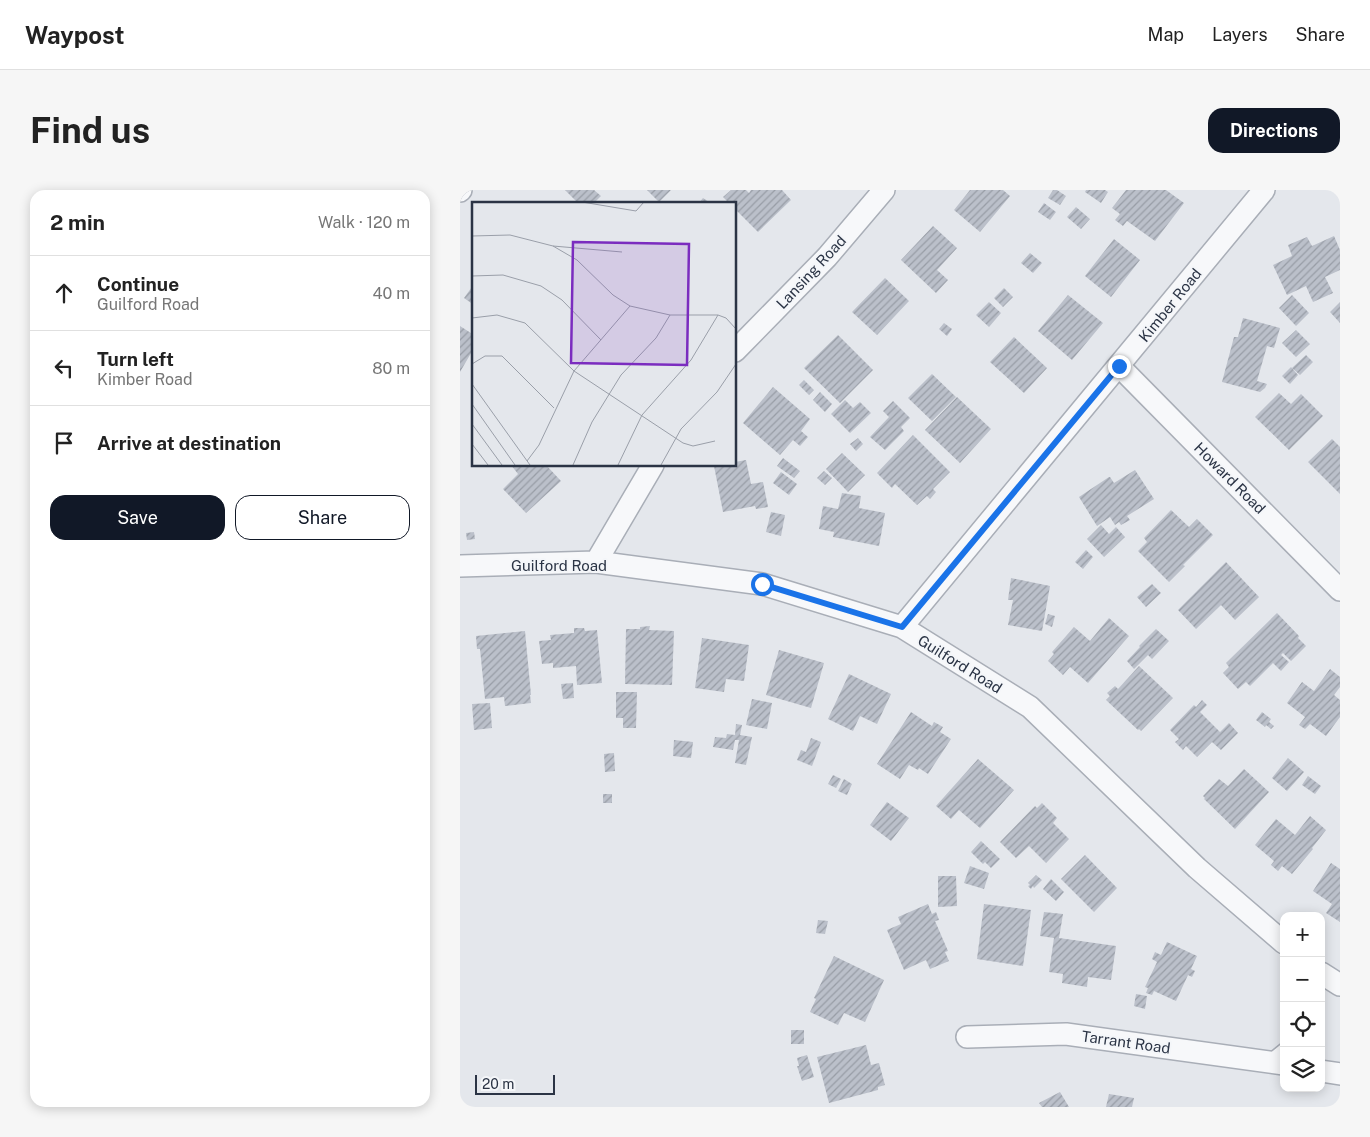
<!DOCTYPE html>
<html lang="en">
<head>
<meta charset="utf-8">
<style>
  :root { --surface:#fff; --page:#f6f6f6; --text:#222; --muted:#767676; --line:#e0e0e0; --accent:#111827 }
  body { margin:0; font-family:"Public Sans",sans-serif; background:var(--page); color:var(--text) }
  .controls { position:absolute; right:15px; bottom:15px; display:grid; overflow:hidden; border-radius:10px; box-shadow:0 2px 12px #0003 }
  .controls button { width:45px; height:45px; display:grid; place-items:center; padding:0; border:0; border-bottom:1px solid var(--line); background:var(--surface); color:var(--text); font:25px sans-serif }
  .scale { position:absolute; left:15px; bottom:12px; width:80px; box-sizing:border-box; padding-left:5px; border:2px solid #2b3445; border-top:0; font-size:14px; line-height:18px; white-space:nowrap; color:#2b3445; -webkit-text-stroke:4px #f4f6f9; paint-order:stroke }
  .stop { position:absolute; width:15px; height:15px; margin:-11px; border:4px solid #1a73e8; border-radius:50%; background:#fff }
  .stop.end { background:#1a73e8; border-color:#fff; box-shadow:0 1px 5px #0008 }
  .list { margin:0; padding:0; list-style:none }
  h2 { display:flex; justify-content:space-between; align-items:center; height:65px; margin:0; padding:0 20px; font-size:21px }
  h2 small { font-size:16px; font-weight:400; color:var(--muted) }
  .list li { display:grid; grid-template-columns:32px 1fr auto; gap:15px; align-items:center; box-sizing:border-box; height:75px; padding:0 20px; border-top:1px solid var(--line) }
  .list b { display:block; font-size:19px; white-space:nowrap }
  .list p { margin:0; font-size:16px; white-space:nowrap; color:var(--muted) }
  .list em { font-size:16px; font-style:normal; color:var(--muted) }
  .actions { display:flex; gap:10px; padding:15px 20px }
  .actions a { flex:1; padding:11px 0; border:1px solid var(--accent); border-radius:15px; text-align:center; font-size:18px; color:var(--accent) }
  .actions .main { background:var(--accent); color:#fff }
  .icon { flex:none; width:28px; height:28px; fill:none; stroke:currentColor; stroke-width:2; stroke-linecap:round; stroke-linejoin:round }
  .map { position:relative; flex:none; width:880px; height:917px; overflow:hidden; border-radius:15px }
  header { display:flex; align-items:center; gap:30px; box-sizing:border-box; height:70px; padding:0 25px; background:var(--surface); border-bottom:1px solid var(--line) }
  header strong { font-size:24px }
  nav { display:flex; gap:28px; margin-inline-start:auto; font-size:18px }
  .intro { display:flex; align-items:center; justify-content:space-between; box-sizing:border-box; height:120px; padding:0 30px }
  h1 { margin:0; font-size:35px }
  .button { padding:12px 22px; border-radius:15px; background:var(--accent); color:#fff; font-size:18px; font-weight:700 }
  main { display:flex; gap:30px; padding:0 30px }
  aside { flex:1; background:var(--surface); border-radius:15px; box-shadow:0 2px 12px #0003 }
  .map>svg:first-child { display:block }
  .building { fill:url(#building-hatch) }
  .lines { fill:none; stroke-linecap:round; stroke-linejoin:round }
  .service-casing { stroke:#a9aeb7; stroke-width:14 }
  .minor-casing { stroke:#a9aeb7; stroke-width:24 }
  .service { stroke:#f7f8fa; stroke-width:11 }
  .minor { stroke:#f7f8fa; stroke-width:21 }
  .route { stroke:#1a73e8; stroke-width:6 }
  .labels { text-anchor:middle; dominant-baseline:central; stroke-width:4; stroke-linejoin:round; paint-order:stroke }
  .street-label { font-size:15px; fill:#2b3445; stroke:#f4f6f9 }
  .inset-road { fill:none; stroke:#9a9fa9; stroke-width:1 }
  .view { fill:#7b2cbf; fill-opacity:0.15; stroke:#7b2cbf; stroke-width:2.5 }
  .inset-edge { fill:none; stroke:#2b3445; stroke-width:2.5 }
</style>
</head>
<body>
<header>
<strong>Waypost</strong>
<nav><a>Map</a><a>Layers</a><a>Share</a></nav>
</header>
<div class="intro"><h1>Find us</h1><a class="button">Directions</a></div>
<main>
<aside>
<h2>2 min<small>Walk · 120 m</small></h2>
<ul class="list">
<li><svg class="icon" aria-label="ahead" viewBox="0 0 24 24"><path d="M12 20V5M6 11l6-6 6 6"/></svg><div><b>Continue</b><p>Guilford Road</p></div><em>40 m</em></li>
<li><svg class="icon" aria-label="left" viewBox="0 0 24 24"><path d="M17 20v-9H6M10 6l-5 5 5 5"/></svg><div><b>Turn left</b><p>Kimber Road</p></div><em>80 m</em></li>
<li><svg class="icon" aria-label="arrive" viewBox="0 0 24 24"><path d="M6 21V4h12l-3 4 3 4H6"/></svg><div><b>Arrive at destination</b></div></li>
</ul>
<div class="actions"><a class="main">Save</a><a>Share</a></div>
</aside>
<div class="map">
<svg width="880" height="917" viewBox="0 0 880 917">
  <defs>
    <pattern id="building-hatch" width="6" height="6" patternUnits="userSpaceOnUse" patternTransform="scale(1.25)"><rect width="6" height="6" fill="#bbc0ca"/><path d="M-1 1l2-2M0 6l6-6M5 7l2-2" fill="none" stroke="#989da6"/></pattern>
  </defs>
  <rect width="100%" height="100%" fill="#e4e7ec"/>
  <path class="building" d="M105 0H134L141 6 133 14H119Z
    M187 0H211L199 12Z
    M271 0H286L289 3 291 0H322L331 10 298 42 275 19V14H270L263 7Z
    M510 0H543L550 6 520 42 494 20Z
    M593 0H597L606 6 600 15 588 8Z
    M626 0H645L648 2 641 13 625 2Z
    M666 0H706L724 13 695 51 667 31 663 36 655 30 660 24 652 18Z
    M243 8 252 14H238Z
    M584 13 596 22 590 30 578 22Z
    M616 17 630 29 621 39 607 27Z
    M473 36 497 58 477 80 488 90 476 103 441 70Z
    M874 46 880 60V80L865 87 873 103 853 112 846 96 827 105 813 75 832 66 828 55 847 47 852 56Z
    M654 49 680 70 651 107 625 86Z
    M570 63 582 73 573 83 561 73Z
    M425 88 449 111 417 145 392 122Z
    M14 94V115L4 108Z
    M544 98 553 107 543 117 534 108Z
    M608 105 643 133 612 170 578 141Z
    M832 105 849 123 836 136 819 118Z
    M529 112 541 123 529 137 516 125Z
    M880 112V133L870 122Z
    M783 128 820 138 814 158 807 156 797 191 807 194 805 198 800 202 762 192 774 147H778Z
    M484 133 492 139 487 146 479 139Z
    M0 136 14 145V158L0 182Z
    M836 140 850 154 836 167 822 153Z
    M378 145 413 180 380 213 344 178Z
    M554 147 587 178 564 203 530 172Z
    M846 165 853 172 840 185 832 178Z
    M831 177 838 185 830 194 822 186Z
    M472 184 496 207 472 231 448 208Z
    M344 190 354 200 349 205 339 195Z
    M313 197 350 229 341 241 348 247 340 256 333 250 320 265 283 233Z
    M360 202 372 214 365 222 353 210Z
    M819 203 831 214 841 204 863 226 829 260 795 227Z
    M497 207 531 239 500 273 465 240Z
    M385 210 393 218 400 212 411 223 390 243 371 224Z
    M433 211 450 228 441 237 444 241 425 260 410 247 429 227 423 221Z
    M453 245 490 282 473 299 476 302 470 309 467 306 457 315 435 294 432 298 417 283Z
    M398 248 403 254 396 261 390 254Z
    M872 249 880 257V304L848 272Z
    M382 263 405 285 388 302 366 279Z
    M323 268 340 281 334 288 317 276Z
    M286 270 291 294 303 292 308 317 296 319 295 316 263 322 254 276 275 275V272Z
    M51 275H86L101 291 66 323 43 299 58 284Z
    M675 280 694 309 667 326 670 330 661 335 659 332 655 335 650 327 637 336 619 307 649 287H650L654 293Z
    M364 281 372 288 365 295 357 288Z
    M321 282 337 294 329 305 313 293Z
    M382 303 401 306 399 318 425 323 419 356 373 347 374 342 359 339 363 316 378 319Z
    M711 320 729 337 737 329 753 345 723 375 725 376 709 392 678 361 687 352 684 348Z
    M311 322 325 325 321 346 306 342Z
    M641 335 649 344 656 337 665 347 644 367 627 349Z
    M14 342 15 349 7 350 6 343Z
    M626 360 633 367 623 379 615 372Z
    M766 372 799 407 775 430 761 415 736 439 718 420Z
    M551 388 590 396 582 441 548 435 553 410H548Z
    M692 394 701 403 686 417 677 407Z
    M817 423 839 446 838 448 846 456 831 471 823 463 821 465 829 472 821 481 813 473 790 496 786 492 778 499 763 483 769 477 766 473Z
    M588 424 595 426 592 437 585 434Z
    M649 428 669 446 628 493 610 477 603 485 588 471 594 464 592 462 614 437 630 451Z
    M190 436 189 440 214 441 212 495 165 494 166 439H180V437Z
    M114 438H124L125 441 137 440 142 493 117 495 116 476 93 478V473L82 474 79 451 91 450 90 445 114 443Z
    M696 439 709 451 692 469 688 465 674 479 667 471 680 457 679 456Z
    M65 441 71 505H70L71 513 45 516 44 507 25 509 20 459H17L16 446Z
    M242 448 289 455 284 491 266 489 264 502 235 498Z
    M319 460 364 473 351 518 306 505Z
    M679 476 713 508 681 541 679 539 678 540 646 510 650 506 647 503 655 496 658 499Z
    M870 479 880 487V497L874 505 880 510V527L866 546 850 534 845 539 839 535 845 527 827 513 842 492 854 501Z
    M389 484 431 504 417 534 400 526 393 541 368 529Z
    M113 493 114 508 103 509 101 494Z
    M156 502H177L176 538H163V528H156Z
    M292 509 312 513 307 539 286 535Z
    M742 510 747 515 740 522 760 542 769 533 778 543 761 560 752 552 737 567 726 556 723 560 715 552 719 549 710 540 734 515 736 517Z
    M30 513 32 538 14 540 12 514Z
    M451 522 472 536 474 532 483 537 480 542 491 549 468 584 459 578 458 580 449 575 440 589 417 574Z
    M802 522 811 529 809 532 814 536 811 539 806 535 805 537 796 530Z
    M276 534 282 535 280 545 292 547 286 575 275 573 279 550H275L273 560 253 557 255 547 266 548 267 544 275 545Z
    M351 548 361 552 352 576 337 570 341 560 346 562Z
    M214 550 233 552 231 568 213 566Z
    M154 563 155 581 145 582 144 564Z
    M828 568 844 582 827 601 812 588Z
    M518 569 554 600 520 638 499 620 491 629 476 616Z
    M784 579 809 602 775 639 744 609 745 608 743 606 759 589 768 596Z
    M373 585 381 589 376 598 368 594Z
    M848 586 861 596 855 604 842 595Z
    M384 589 392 594 387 605 378 601Z
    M143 604H152V613H143Z
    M427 612 449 628 431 651 410 635Z
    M582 613 597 628 593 633 609 649 586 673 569 656 556 668 540 652 575 616 577 618Z
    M850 626 866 640 852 658 853 659 832 684 822 676 818 681 811 675 814 671 795 655 816 629 835 645Z
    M521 651 540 669 531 678 525 672 523 674 511 662Z
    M625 665 657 698 634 722 601 689Z
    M871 673 880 679V732L866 723 872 714 853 701Z
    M510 676 529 683 524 699 504 693Z
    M576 685 582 690 574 698 573 696 571 699 568 696 570 695 568 693Z
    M478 686H496L497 716 478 717Z
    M591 689 604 702 596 711 583 699Z
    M468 714 472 724 476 722 479 730 475 731 488 761 485 762 489 771 470 779 466 770 444 780 427 740 441 734 438 727Z
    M524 714 571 720 563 776 517 769Z
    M584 722 603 724 599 748 656 756 651 790 628 787 627 797 621 796 602 793 603 784 589 782 594 748 580 746Z
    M358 730 368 731 365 744 356 743Z
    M707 752 737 766 731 779 735 781 732 787 728 785 716 811 694 801 692 805 686 803 688 798 685 797 697 772 692 769 695 762 701 765Z
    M374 766 424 790 405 832 384 823 378 835 350 822 356 809 354 808Z
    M676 804 687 806 685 819 674 816Z
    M331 840H344V854H331Z
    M406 855 411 875 419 873 425 895 418 897V900L369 913 357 867Z
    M347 865 354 887 342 891 337 876H339L337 868Z
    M600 902 609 917H582L579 913Z
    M649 904 674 908 672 917H646Z"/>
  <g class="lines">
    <g class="service-casing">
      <path id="service" d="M809 871 824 859"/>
    </g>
    <g class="minor-casing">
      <path id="minor" d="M0 1 1 0
        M275 161 367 67 424 0
        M659 176 880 400
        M136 372 193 275
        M0 376 136 372 302 394 442 437 570 517 737 678 824 753
        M442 437 804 0
        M861 783 880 795
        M507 847 606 844 824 874
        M861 881 880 884"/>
    </g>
    <use href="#service" class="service"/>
    <use href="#minor" class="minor"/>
  </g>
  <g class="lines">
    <path class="route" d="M302 394 442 437 659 176"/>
  </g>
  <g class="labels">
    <g class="street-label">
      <text transform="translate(351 82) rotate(-47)">Lansing Road</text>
      <text transform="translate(710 115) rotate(-51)">Kimber Road</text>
      <text transform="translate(770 288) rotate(45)">Howard Road</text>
      <text x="99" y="375">Guilford Road</text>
      <text transform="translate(500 474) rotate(32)">Guilford Road</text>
      <text transform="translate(666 852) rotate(8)">Tarrant Road</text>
    </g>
  </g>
  <g transform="translate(12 12)">
    <rect width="264" height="264" fill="#e4e7ec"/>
    <path class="inset-road" d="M110 0 164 9 172 0M0 34 38 33 81 44 105 58 141 93 158 104 198 113H246L254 116 264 127M81 44 150 50M0 74 31 73 69 84 90 98 129 138M0 116 25 113 53 121 102 169 211 241 221 244 243 239M0 162 13 154H30L82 206M0 182 58 263M0 202 43 263M0 222 30 263M0 242 16 263M55 259 67 243 102 169 158 104M101 263 120 220 149 173 184 136 198 113M146 263 170 213 219 158 246 113M189 263 209 227 245 190 264 162"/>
    <path class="view" d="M101 40 217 42 215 163 99 161Z"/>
    <rect width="264" height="264" class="inset-edge"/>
  </g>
</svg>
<div class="controls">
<button>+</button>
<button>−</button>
<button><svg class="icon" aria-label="locate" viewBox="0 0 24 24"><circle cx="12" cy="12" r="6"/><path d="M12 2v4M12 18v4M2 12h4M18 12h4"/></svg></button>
<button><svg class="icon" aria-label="layers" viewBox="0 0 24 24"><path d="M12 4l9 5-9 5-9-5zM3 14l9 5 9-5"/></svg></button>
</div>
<div class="scale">20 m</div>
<div class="stop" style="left:302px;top:394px"></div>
<div class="stop end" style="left:659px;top:176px"></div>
</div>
</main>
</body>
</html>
